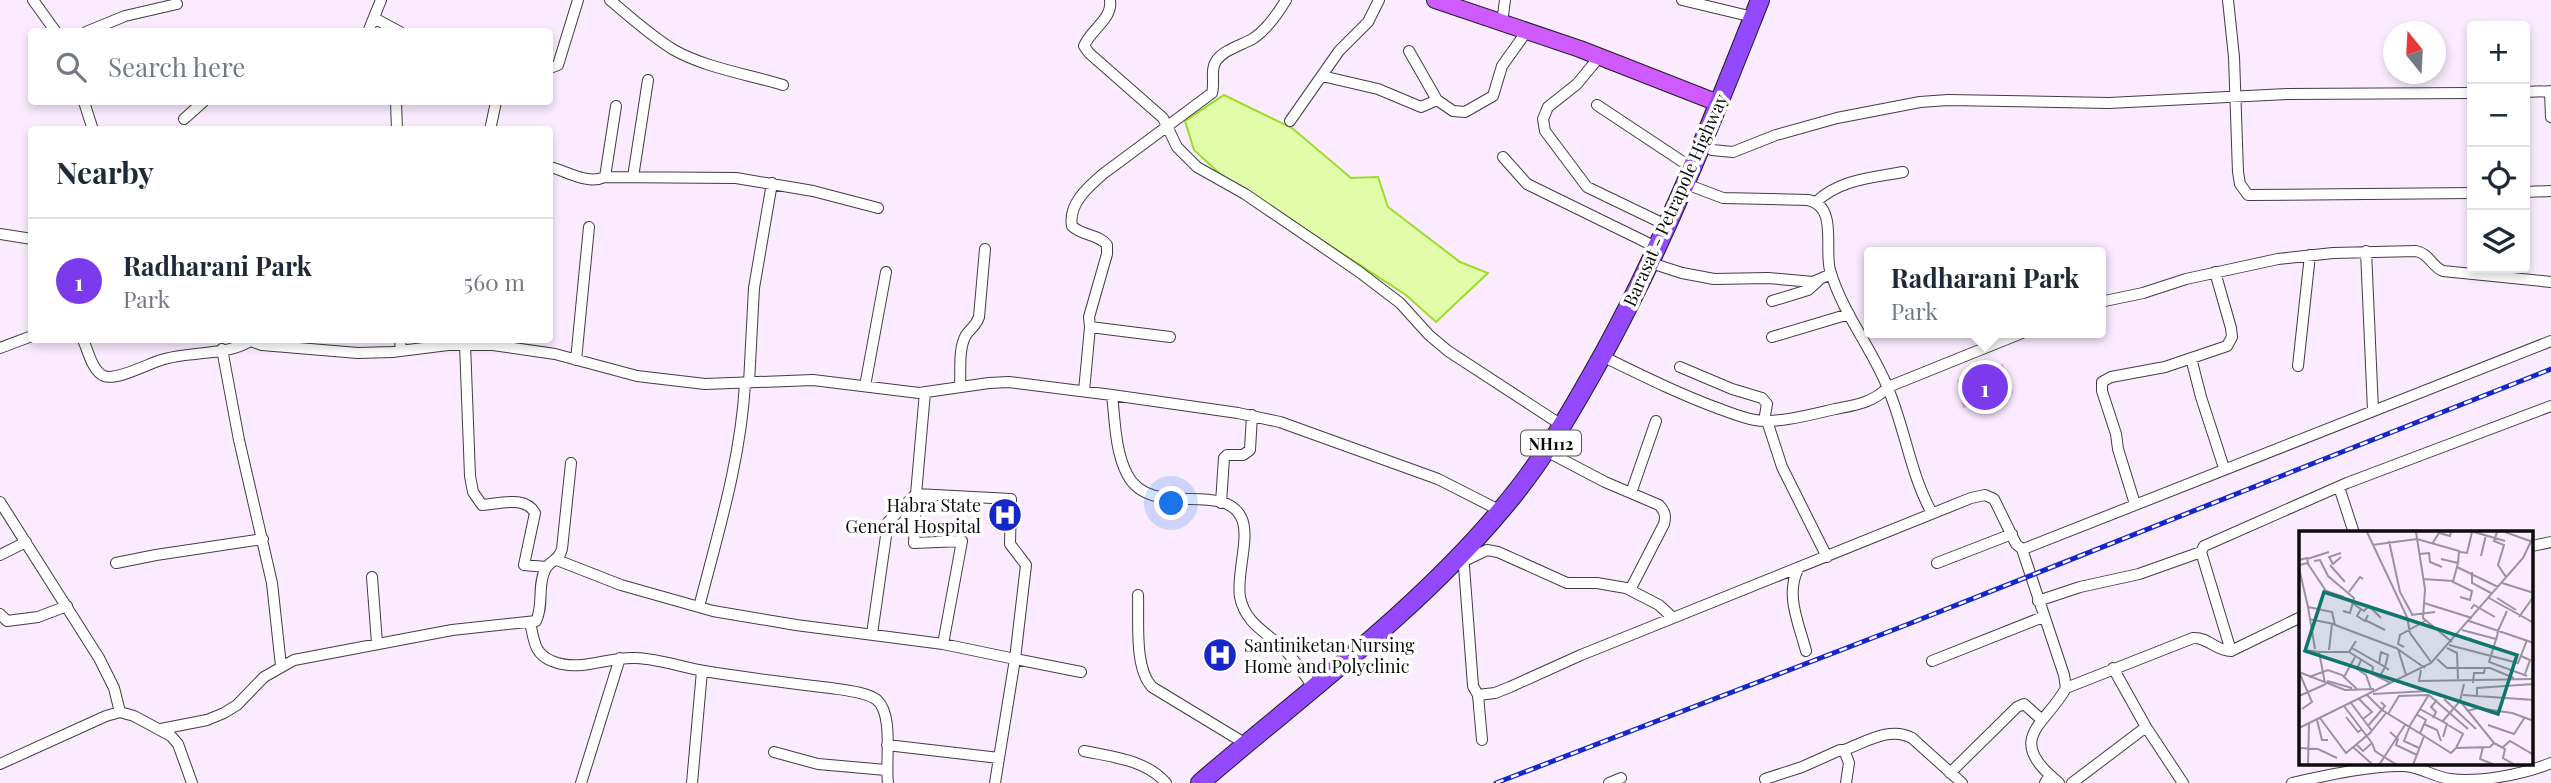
<!DOCTYPE html>
<html lang="en">
<head>
<meta charset="utf-8">
<style>
  :root { --surface:#fff; --page:#f6f6f7; --text:#1f2937; --muted:#747a83; --line:#e0e1e3; --accent:#7c3aed }
  body { margin:0; font-family:"Playfair Display",serif; background:var(--page); color:var(--text) }
  .controls { position:absolute; right:21px; top:21px; display:grid; overflow:hidden; border-radius:7px; box-shadow:0 4px 10px #0003 }
  .controls button { width:63px; height:63px; display:grid; place-items:center; padding:0; border:0; border-bottom:2px solid var(--line); background:var(--surface); color:var(--text); font:35px sans-serif }
  .compass { position:absolute; left:2383px; top:21px; width:63px; height:63px; border-radius:50%; background:var(--surface); box-shadow:0 4px 10px #0003; rotate:342deg }
  .you { position:absolute; left:1172px; top:504px; width:24px; height:24px; margin:-18px; border:5px solid #fff; border-radius:50%; background:#1a73e8; box-shadow:0 0 0 10px #1a73e833 }
  .badge { display:grid; place-items:center; width:46px; height:46px; border-radius:50%; background:var(--accent); color:#fff; font-size:23px; font-weight:700 }
  .pin { position:absolute; translate:-50% -50%; border:4px solid #fff; box-shadow:0 2px 7px #0006 }
  .popup { position:absolute; left:1864px; top:247px; width:242px; height:91px; box-sizing:border-box; display:grid; place-content:center; border-radius:7px; background:var(--surface); filter:drop-shadow(0 2px 5px #0005); font-size:23px; white-space:nowrap; color:var(--muted) }
  .popup b { font-size:26px; color:var(--text) }
  .popup::after { content:''; position:absolute; left:50%; top:100%; margin-left:-14px; border:14px solid transparent; border-top-color:var(--surface) }
  .list { margin:0; padding:0; list-style:none }
  h2 { display:flex; justify-content:space-between; align-items:center; height:91px; margin:0; padding:0 28px; font-size:30px }
  h2 small { font-size:23px; font-weight:400; color:var(--muted) }
  .list li { display:grid; grid-template-columns:46px 1fr auto; gap:21px; align-items:center; box-sizing:border-box; height:126px; padding:0 28px; border-top:2px solid var(--line) }
  .list b { display:block; font-size:26px; white-space:nowrap }
  .list p { margin:0; font-size:23px; white-space:nowrap; color:var(--muted) }
  .list em { font-size:23px; font-style:normal; color:var(--muted) }
  .icon { flex:none; width:38px; height:38px; fill:none; stroke:currentColor; stroke-width:2; stroke-linecap:round; stroke-linejoin:round }
  .map { position:relative; flex:none; width:2551px; height:783px; overflow:hidden }
  .search { position:absolute; background:var(--surface); box-shadow:0 4px 10px #0003; left:28px; top:28px; width:525px; height:77px; display:flex; align-items:center; gap:18px; box-sizing:border-box; padding:0 24px; border-radius:7px; color:var(--muted); font-size:26px }
  .panel { position:absolute; background:var(--surface); box-shadow:0 4px 10px #0003; left:28px; top:126px; width:525px; height:217px; border-radius:7px }
  .map>svg:first-child { display:block }
  .green { fill:#eeb0d3 }
  .water { fill:#e1fda9; stroke:#9cdc28; stroke-width:2 }
  .lines { fill:none; stroke-linecap:round; stroke-linejoin:round }
  .street-casing { stroke:#3f3f3f; stroke-width:12 }
  .primary-casing { stroke:#1d1d1d; stroke-width:18 }
  .highway-casing { stroke:#1d1d1d; stroke-width:20 }
  .street { stroke:#fff; stroke-width:10 }
  .primary { stroke:#cf5bff; stroke-width:16 }
  .highway { stroke:#9449ff; stroke-width:18 }
  .rail-casing { stroke:#1526ca; stroke-width:5 }
  .rail { stroke:#fff; stroke-width:2.5; stroke-dasharray:8; stroke-linecap:butt }
  .labels { text-anchor:middle; dominant-baseline:central; stroke-width:7; stroke-linejoin:round; paint-order:stroke }
  .shield { fill:#fff; stroke:#555; stroke-width:2 }
  .shield-label { font-size:16px; font-weight:bold; fill:#0c0c0c }
  .street-label { font-size:18px; fill:#0c0c0c; stroke:#fff }
  .poi-label { font-size:18px; fill:#0c0c0c; stroke:#fff; text-anchor:end }
  .inset-road { fill:none; stroke:#9b929e; stroke-width:2 }
  .view { fill:#0f766e; fill-opacity:0.15; stroke:#0f766e; stroke-width:3.5 }
  .inset-edge { fill:none; stroke:#0c0c0c; stroke-width:3.5 }
</style>
</head>
<body>
<div class="map">
<svg width="2551" height="783" viewBox="0 0 2551 783">
  <rect width="100%" height="100%" fill="#faebff"/>
  <path class="green" d="M2003 364 2013 393 1963 408 1957 380Z"/>
  <path class="water" d="M1224 95 1292 128 1351 178 1378 177 1388 207 1460 262 1488 273 1436 322 1406 295 1220 174 1194 150 1185 121Z"/>
  <g class="lines">
    <g class="street-casing">
      <path id="street" d="M33 0 56 32
        M610 0C630 17 651 36 674 50 706 68 747 74 783 85
        M1110 0C1113 19 1091 29 1084 46L1089 53 1163 118 1177 147 1197 167 1245 194 1358 271 1400 303 1429 335 1448 351 1563 426
        M1682 0 1753 17
        M2228 0 2234 57 2238 172 2240 184 2248 195 2472 193
        M374 18 400 32
        M1502 23 1505 0
        M86 32 125 16 177 4
        M368 32 381 0
        M1409 51 1437 100
        M1600 56 1577 84 1548 107 1543 119 1545 131 1587 187 1668 226
        M550 68 558 65 578 0
        M1322 76 1378 89 1421 107 1437 100 1453 111 1465 112 1493 96 1502 66 1527 31
        M2550 91 2551 117
        M2525 92 2551 91
        M84 102 93 130
        M396 102 397 130
        M1597 105 1692 168
        M184 119 203 102
        M1290 121 1339 51 1368 22 1379 0
        M490 130 496 102
        M1703 141 1712 150 1733 152 1776 135 1837 118 1920 102 1948 100 2109 103 2287 94 2472 93
        M1503 157 1527 184 1658 248
        M550 167C567 171 587 185 605 177L616 106
        M605 177 736 178 813 191 878 208
        M633 177 648 80
        M1686 184 1723 198 1808 200C1838 206 1824 248 1830 270 1842 312 1871 347 1887 386 1905 427 1910 474 1932 513
        M2525 192 2551 191
        M1816 202C1840 179 1872 178 1903 172
        M0 234 32 239
        M2366 251 2373 410
        M1651 263 1682 273 1714 279 1768 278 1813 282 1831 274
        M1772 301 1808 290 1818 281
        M2100 302 2143 293 2186 279 2278 259 2333 253 2416 251C2430 254 2431 266 2443 271L2551 282
        M1170 337 1090 327 1089 317 1107 254V245C1099 234 1082 236 1072 226 1068 204 1088 187 1103 174L1212 93C1215 83 1210 70 1216 61 1224 49 1243 45 1254 38 1268 28 1277 15 1286 0
        M1772 337 1849 314
        M83 340C88 350 92 371 104 376 116 381 148 364 161 360 188 351 227 356 250 341
        M248 340 262 345 358 353 392 352 448 345H493L555 354 637 376 705 384 813 380 919 393 989 383 1009 382 1112 395 1238 413 1280 422 1438 479 1501 511
        M400 340 401 351
        M465 344 470 476 473 492 482 505C500 504 525 495 535 513L524 565 546 567
        M0 348 32 336
        M222 349 239 440 272 583 281 666
        M1602 356C1641 375 1679 394 1720 409 1731 413 1743 418 1755 420 1777 424 1813 414 1835 409 1855 405 1873 403 1888 387L2022 333
        M2191 358 2201 397 2224 468
        M576 360 589 227
        M2298 366 2310 255
        M1680 367 1732 389 1762 398 1767 404 1764 421
        M749 383 754 288 772 183
        M865 386 886 272
        M960 387C961 371 958 349 966 335 971 328 976 326 979 317L985 249
        M1084 391 1090 327
        M1112 395C1115 420 1115 451 1127 474 1150 520 1222 480 1241 517 1251 536 1236 574 1240 597 1245 623 1266 632 1284 649 1295 660 1304 674 1313 687
        M1767 421 1782 467 1827 557
        M1546 451 1605 482 1659 505C1665 511 1666 516 1664 524L1630 590
        M2339 487 2354 533
        M1631 493 1656 421
        M0 502 99 658 114 688 120 712
        M1221 503 1224 458 1227 455H1243L1250 450 1252 415
        M2135 504 2118 449 2116 434 2102 391V382L2111 377 2165 367 2227 346 2232 337 2231 328 2215 272
        M2532 546 2551 542
        M2022 549 2064 675 2066 688C2047 723 2008 737 2050 775L2045 783
        M1463 553 1473 686 1478 695 1495 693 1510 687 1581 655 1971 498 1985 495 1994 499 2016 544 2022 549 2026 548 2551 341
        M0 555 26 542
        M557 560 621 585 713 611 796 625 943 644 1015 659 995 783
        M1464 561 1487 550 1498 552 1567 583H1597L1626 588 1659 605 1673 618
        M116 563 156 555 263 539
        M1937 563 2012 534
        M1798 569C1785 595 1799 624 1806 651
        M372 577 377 643
        M1138 595C1139 621 1134 668 1152 687L1246 744
        M2038 601 2080 587 2139 574 2201 552
        M699 607C718 533 741 459 745 383
        M0 614 7 621 38 617 67 606
        M530 622C534 640 534 654 552 661 580 673 608 656 636 658 659 659 682 667 704 671 746 678 789 683 831 688 844 690 867 692 877 700 894 715 885 762 888 783
        M872 634 888 522 916 494 925 392
        M943 644 962 541 914 543 916 494 1011 499 1010 544 1026 565 1015 659 1081 672
        M2231 651 2201 552 2204 546 2347 483 2551 406
        M1932 661 2043 617
        M2113 668 2146 727 2183 783
        M2066 688 2193 638C2208 637 2216 651 2231 651L2301 617
        M1478 695 1482 740
        M161 729 207 720 224 713 237 705 264 677 294 660 452 630 536 621C544 605 537 586 545 570 549 561 559 561 562 549L571 463
        M887 745 999 758
        M1844 750C1866 742 1890 726 1912 738L1962 783
        M1084 751C1113 757 1146 760 1166 783
        M774 752 818 764 886 770
        M0 764 106 716 120 712 134 716 171 736 178 744 192 783
        M1950 773 2017 707 2024 704 2042 720
        M2050 775 2059 783
        M1765 779 1802 767 1840 750H1844L1849 763 1846 783
        M581 783 620 658
        M692 783 702 671
        M1609 783 1621 778
        M2072 783 2146 727
        M2292 783C2324 776 2372 765 2404 766 2421 767 2434 777 2450 779 2480 783 2524 774 2551 763"/>
    </g>
    <g class="primary-casing">
      <path id="primary" d="M1435 0 1580 49 1718 103"/>
    </g>
    <g class="highway-casing">
      <path id="highway" d="M1200 783C1302 695 1415 613 1502 509 1544 460 1575 405 1606 349 1667 237 1713 118 1760 0"/>
    </g>
    <use href="#street" class="street"/>
    <use href="#primary" class="primary"/>
    <use href="#highway" class="highway"/>
    <g class="rail-casing">
      <path id="rail" d="M1496 783 1906 625 2551 369"/>
    </g>
    <use href="#rail" class="rail"/>
  </g>
  <defs>
    <g id="hospital-disc" transform="scale(1.75)"><circle r="9.5" fill="#1526ca" stroke="#fff"/><path d="M-5-5h3v3.5h4V-5h3V5h-3V1.5h-4V5h-3Z" fill="#fff"/></g>
  </defs>
  <g fill-rule="evenodd">
    <use href="#hospital-disc" x="1005" y="515"/>
    <use href="#hospital-disc" x="1220" y="655"/>
  </g>
  <g class="labels">
    <rect class="shield" x="1521" y="430.5" width="60" height="25" rx="5"/>
    <g class="shield-label">
      <text x="1551" y="443">NH112</text>
    </g>
    <g class="street-label">
      <text transform="translate(1675 200) rotate(-66)">Barasat - Petrapole Highway</text>
    </g>
    <g class="poi-label">
      <text x="981" y="505">Habra State<tspan x="981" dy="21">General Hospital</tspan></text>
      <text x="1244" y="645" text-anchor="start">Santiniketan Nursing<tspan x="1244" dy="21">Home and Polyclinic</tspan></text>
    </g>
  </g>
  <g transform="translate(2299 531)">
    <rect width="234" height="234" fill="#faebff"/>
    <path class="inset-road" d="M68 1 108 86 111 102 132 131M117 1 126 58 124 87 153 111M175 1 206 10M198 1 195 10 205 14 199 34 207 46M206 1 231 10M90 10 101 61 113 83M133 13 140 2 151 5 152 1M73 14 118 8 160 20 159 32M161 21 168 22 173 1M42 22 30 26 34 33 42 26M121 23 130 22 131 31 143 36M182 25 187 4M8 28 30 21M142 28 159 32 154 51 173 60 171 69 161 66M0 29 8 27 9 32 0 34M15 30 21 29 29 45 55 67 51 82 44 80M9 33 27 60 45 66M31 34 46 51M158 36 199 56M0 37 9 76 33 81 36 94 97 117 126 137M173 41V52L192 62M124 48 154 50M203 52 235 62M50 61 61 46 64 48M190 67 235 92M198 67 217 79M53 72 65 80 70 75 82 87M125 72 173 87M9 76 16 118M62 78 58 85 66 90 69 84M172 78 175 74 196 86M112 84 136 81M220 86 235 65M10 88 35 93M66 89 86 99M170 90 235 112M163 99 197 108M198 102 208 80M199 102 190 131 228 145M150 114 219 132 228 109M105 116 99 113 101 104 126 90M53 117 86 136 80 147M148 117 158 122 159 148M99 118 107 144M5 119 20 121 26 152M30 119 33 93M20 121H50L57 110M50 121 74 136 73 143 92 152M222 125 231 129 226 143M138 128 148 137H191L215 147M62 129 58 138 67 144 72 158M80 133 82 121 89 124 86 136 90 139M122 139 120 150 235 148M0 141 13 171 3 178M0 141 46 159 75 158M10 146 29 139 43 144 58 158M45 146 56 126M28 150 53 157M174 152 175 142H185L186 136M67 163 83 179 125 205 114 234M74 163 129 160M130 164 169 198M164 164 235 169M0 165 27 153M178 165V157L235 153M60 168 73 181 64 188M145 168 177 198M52 172 73 200M45 175 73 212 64 220 57 213M121 178 148 193 144 206M168 180 179 177 213 182 235 190M89 183 100 165 130 164M117 183 127 189 121 202M47 186 59 201 62 199M21 187 47 222 71 202 87 182M134 187 137 181 132 176 138 169M18 189 23 209H29M143 191 161 170 165 153M125 193 138 199 142 210M149 194 164 203 157 217M189 194 215 203 226 186M69 195 86 175 82 171M110 196 129 165M0 197 132 132 224 27 235 4M110 197 105 210 120 217M91 201 99 208 97 214 118 224M125 205 152 222 157 217 191 216 195 212 161 170M73 212 76 220 98 234M195 212 206 218 204 227 216 234M54 216 74 234M184 216 181 228 196 234M204 216 211 210 235 224M0 217 19 218 38 227M9 234 10 193M80 234 106 194"/>
    <path class="view" d="M25 61 218 124 199 183 6 120Z"/>
    <rect width="234" height="234" class="inset-edge"/>
  </g>
</svg>
<div class="controls">
<button>+</button>
<button>−</button>
<button><svg class="icon" aria-label="locate" viewBox="0 0 24 24"><circle cx="12" cy="12" r="6"/><path d="M12 2v4M12 18v4M2 12h4M18 12h4"/></svg></button>
<button><svg class="icon" aria-label="layers" viewBox="0 0 24 24"><path d="M12 4l9 5-9 5-9-5zM3 14l9 5 9-5"/></svg></button>
</div>
<svg class="compass" viewBox="-18 -18 36 36"><path d="M0-13l5 13h-10z" fill="#e53935"/><path d="M0 13l5-13h-10z" fill="#747a83"/></svg>
<div class="you"></div>
<div class="pin badge" style="left:1985px;top:387px">1</div>
<div class="popup"><b>Radharani Park</b>Park</div>
<div class="search"><svg class="icon" aria-label="search" viewBox="0 0 24 24"><circle cx="10" cy="10" r="6"/><path d="M15 15l6 6"/></svg>Search here</div>
<section class="panel">
<h2>Nearby<small></small></h2>
<ul class="list">
<li><span class="badge">1</span><div><b>Radharani Park</b><p>Park</p></div><em>560 m</em></li>
</ul>
</section>
</div>
</body>
</html>
